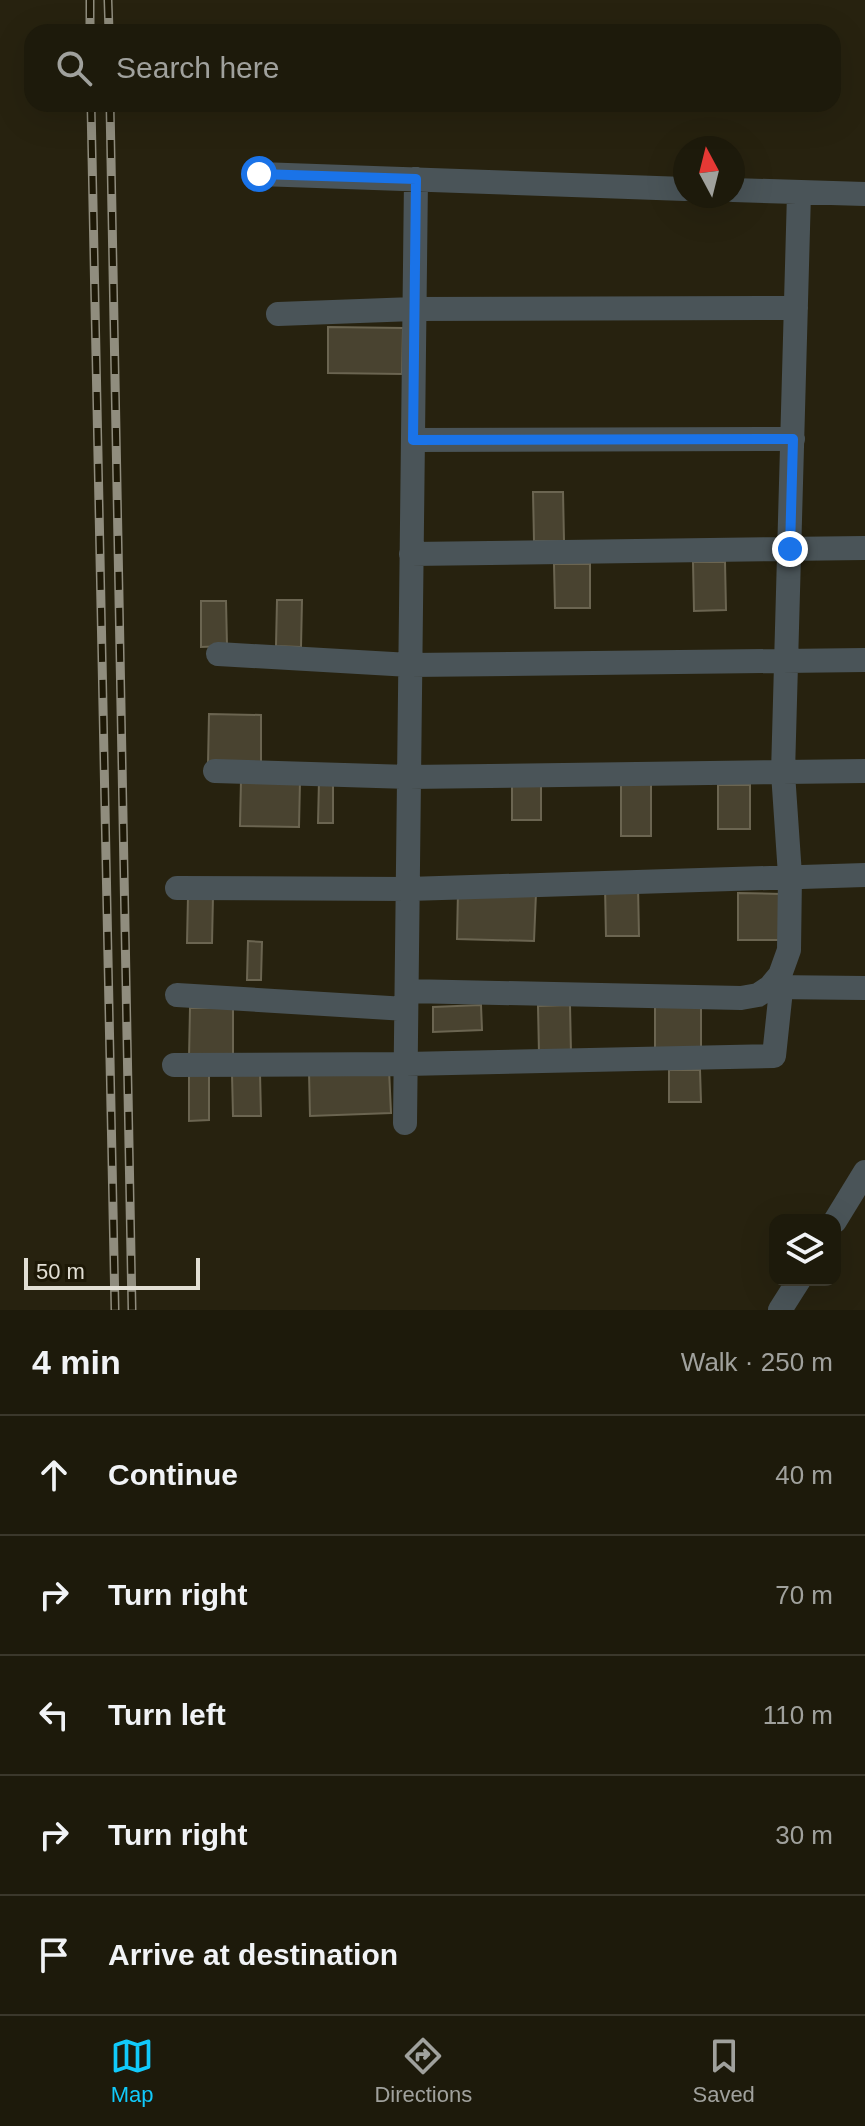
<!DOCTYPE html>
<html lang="en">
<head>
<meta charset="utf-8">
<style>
  :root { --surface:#1d1a0b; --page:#252314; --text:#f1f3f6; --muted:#a0a19d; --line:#3b382c; --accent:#11cafb }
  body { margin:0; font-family:Helvetica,sans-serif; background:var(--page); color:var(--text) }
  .controls { position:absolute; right:24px; bottom:24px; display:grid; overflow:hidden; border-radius:16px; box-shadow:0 8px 32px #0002 }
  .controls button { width:72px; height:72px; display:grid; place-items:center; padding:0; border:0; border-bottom:2px solid var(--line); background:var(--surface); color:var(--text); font:40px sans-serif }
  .compass { position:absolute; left:673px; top:136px; width:72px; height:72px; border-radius:50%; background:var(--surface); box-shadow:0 8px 32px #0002; rotate:353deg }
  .scale { position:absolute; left:24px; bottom:20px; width:176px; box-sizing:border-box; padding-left:8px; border:4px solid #e2dfd4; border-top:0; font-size:22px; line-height:28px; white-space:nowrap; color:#e2dfd4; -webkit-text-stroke:6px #1d1806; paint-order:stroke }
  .stop { position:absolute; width:24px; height:24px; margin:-18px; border:6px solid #1a73e8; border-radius:50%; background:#fff }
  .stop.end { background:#1a73e8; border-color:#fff; box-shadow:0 2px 8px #0008 }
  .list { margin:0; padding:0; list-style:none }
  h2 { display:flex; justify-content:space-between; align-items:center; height:104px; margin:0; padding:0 32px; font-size:34px }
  h2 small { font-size:26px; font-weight:400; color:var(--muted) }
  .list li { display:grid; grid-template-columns:52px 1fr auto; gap:24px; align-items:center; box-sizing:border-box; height:120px; padding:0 32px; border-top:2px solid var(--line) }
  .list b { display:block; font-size:30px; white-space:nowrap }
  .list em { font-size:26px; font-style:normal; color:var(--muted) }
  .icon { flex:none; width:44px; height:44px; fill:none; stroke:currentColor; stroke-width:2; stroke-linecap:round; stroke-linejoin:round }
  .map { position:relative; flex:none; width:865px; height:1310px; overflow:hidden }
  .search { position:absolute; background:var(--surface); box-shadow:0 8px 32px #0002; left:24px; right:24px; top:24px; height:88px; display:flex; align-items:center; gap:20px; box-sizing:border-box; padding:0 28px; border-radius:24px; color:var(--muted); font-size:30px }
  .sheet { height:704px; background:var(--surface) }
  nav { display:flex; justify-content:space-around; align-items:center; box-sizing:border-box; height:112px; border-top:2px solid var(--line); background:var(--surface); font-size:22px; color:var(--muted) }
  nav a { display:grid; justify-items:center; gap:4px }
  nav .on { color:var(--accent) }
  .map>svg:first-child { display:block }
  .building { fill:#494330; stroke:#6b6551; stroke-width:2 }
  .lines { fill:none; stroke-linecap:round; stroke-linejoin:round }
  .minor { stroke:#4a5458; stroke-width:24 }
  .rail-casing { stroke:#908d7e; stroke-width:9 }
  .rail { stroke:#1d1806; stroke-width:6; stroke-dasharray:18; stroke-linecap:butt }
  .route { stroke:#1a73e8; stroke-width:10 }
</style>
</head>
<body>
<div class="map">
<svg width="865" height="1310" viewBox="0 0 865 1310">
  <rect width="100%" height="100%" fill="#27220f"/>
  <path class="building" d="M328 327 403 328 402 374 328 373Z
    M533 492H563L564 541H534Z
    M693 562H725L726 610 694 611Z
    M554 564H590V608H555Z
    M277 600H302L301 647 276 646Z
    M201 601H226L227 646 201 647Z
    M209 714 261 715V765L208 764Z
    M512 775H541V820H512Z
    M241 780 300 781 299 827 240 826Z
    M319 780H333V823H318Z
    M621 784H651V836H621Z
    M718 785H750V829H718Z
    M605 886H638L639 936H606Z
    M458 891 536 893 534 941 457 939Z
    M738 893 781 894 780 940H738Z
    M188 896H213L212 943H187Z
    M248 941 262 942 261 980H247Z
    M481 1005 482 1030 433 1032V1007Z
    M570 1005 571 1054H539L538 1006Z
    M655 1006H701V1049H655Z
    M190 1008H233V1058H189Z
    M389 1069 391 1113 310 1116 309 1072Z
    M669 1070H700L701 1102H669Z
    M189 1072H209V1120L189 1121Z
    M260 1073 261 1116H233L232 1074Z"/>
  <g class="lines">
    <path class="minor" d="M259 174 685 189
      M733 190 865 194
      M278 314 414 309 796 308
      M413 440 793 439
      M411 554 865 548
      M218 654 410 665 865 660
      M215 771 409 777 865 771
      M177 888 408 889 865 875
      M770 987 865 988
      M407 991 741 998 758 995 770 987 780 975 789 950 790 875 783 773 799 193
      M177 995 406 1009
      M174 1065 406 1064 774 1056 781 990
      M405 1123 416 179
      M835 1221 865 1172
      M780 1310 799 1280"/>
    <g class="rail-casing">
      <path id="rail" d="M90 0V32
        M108 0 109 32
        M91 104 115 1310
        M110 104 132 1310"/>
    </g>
    <use href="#rail" class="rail"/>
  </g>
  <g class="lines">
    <path class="route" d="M259 174 416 179 413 440 793 439 790 549"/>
  </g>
</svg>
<div class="controls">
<button><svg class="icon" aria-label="layers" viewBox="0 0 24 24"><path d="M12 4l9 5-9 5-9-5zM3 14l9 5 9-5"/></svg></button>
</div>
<svg class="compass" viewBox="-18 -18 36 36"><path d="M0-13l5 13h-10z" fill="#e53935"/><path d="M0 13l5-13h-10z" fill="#a0a19d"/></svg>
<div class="scale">50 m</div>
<div class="stop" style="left:259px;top:174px"></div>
<div class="stop end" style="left:790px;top:549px"></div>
<div class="search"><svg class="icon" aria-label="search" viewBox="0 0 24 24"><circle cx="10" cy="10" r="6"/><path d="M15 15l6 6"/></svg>Search here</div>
</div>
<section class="sheet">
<h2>4 min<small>Walk · 250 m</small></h2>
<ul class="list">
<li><svg class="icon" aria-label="ahead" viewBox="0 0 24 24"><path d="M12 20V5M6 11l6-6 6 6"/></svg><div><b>Continue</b></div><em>40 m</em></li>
<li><svg class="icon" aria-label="right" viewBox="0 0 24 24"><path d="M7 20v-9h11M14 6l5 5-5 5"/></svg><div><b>Turn right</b></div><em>70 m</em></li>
<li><svg class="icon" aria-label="left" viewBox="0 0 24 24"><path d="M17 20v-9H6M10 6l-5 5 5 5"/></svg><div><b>Turn left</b></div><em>110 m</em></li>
<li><svg class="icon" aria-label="right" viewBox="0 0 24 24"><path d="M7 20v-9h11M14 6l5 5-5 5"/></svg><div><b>Turn right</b></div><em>30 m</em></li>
<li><svg class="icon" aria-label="arrive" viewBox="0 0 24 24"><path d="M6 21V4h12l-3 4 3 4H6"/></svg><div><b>Arrive at destination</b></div></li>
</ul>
</section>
<nav>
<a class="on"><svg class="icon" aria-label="map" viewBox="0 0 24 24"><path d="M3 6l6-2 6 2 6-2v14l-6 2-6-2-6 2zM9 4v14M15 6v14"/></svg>Map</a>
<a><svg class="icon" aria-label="directions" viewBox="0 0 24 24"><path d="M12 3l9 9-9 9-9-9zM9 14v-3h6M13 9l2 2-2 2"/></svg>Directions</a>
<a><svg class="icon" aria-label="saved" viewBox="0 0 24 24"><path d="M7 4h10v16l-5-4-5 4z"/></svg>Saved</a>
</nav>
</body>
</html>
